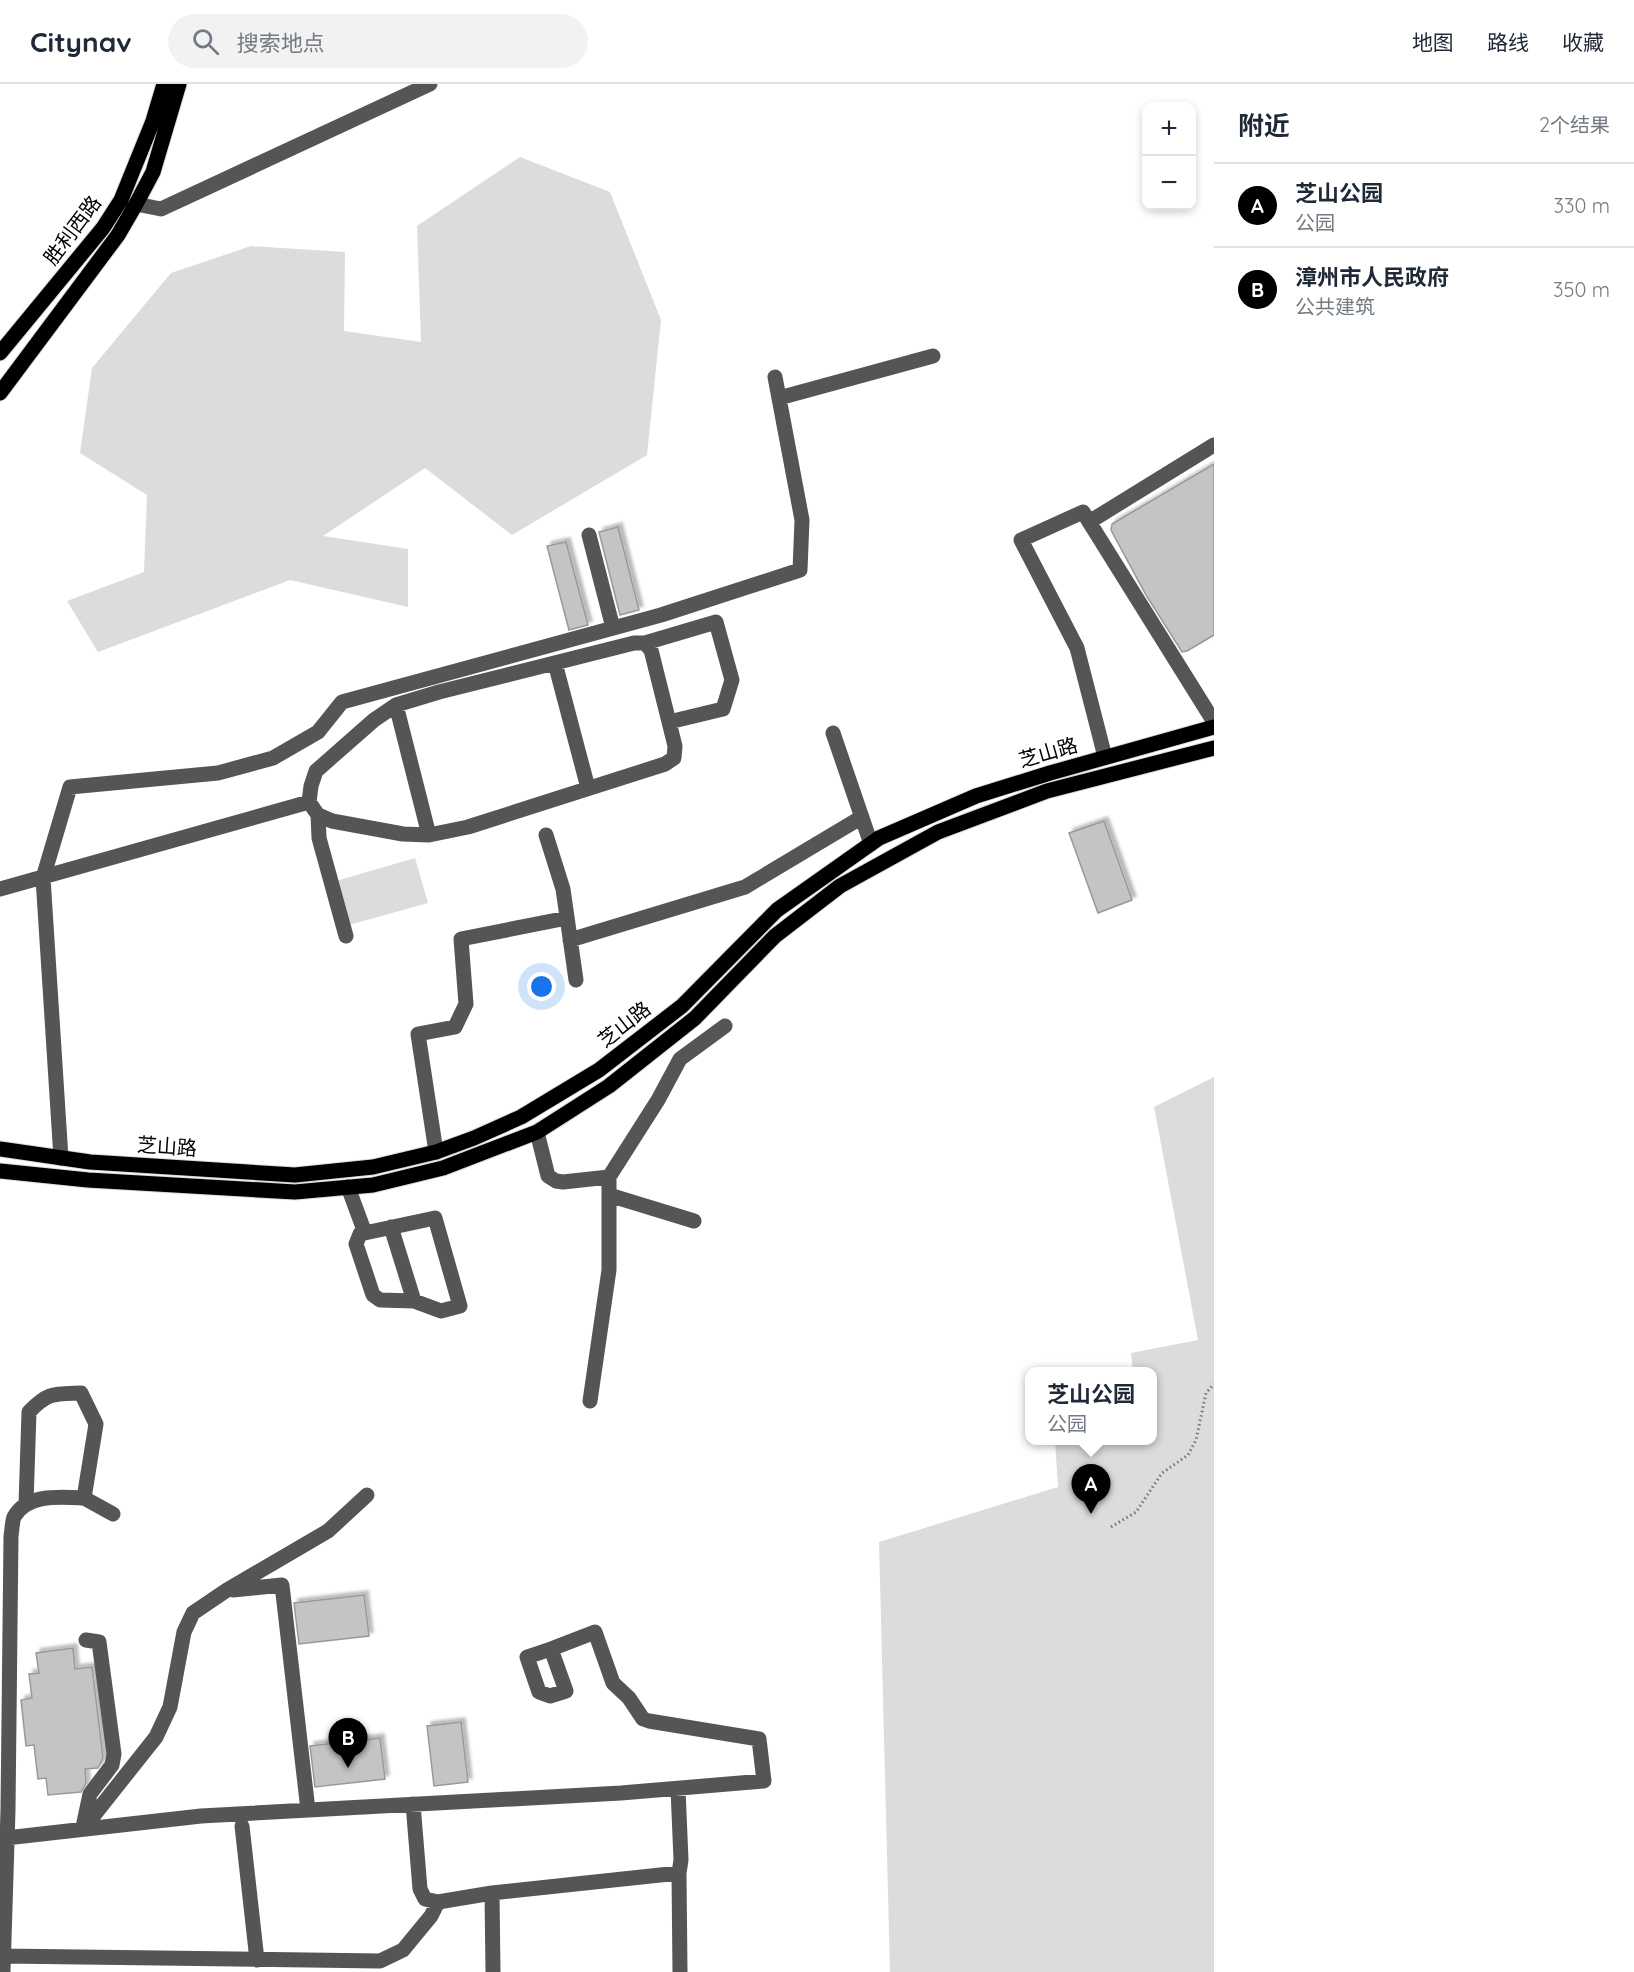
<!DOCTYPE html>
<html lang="zh">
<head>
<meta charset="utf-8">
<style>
  :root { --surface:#fff; --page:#f2f2f3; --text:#1f2937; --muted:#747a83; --line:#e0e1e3; --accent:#000 }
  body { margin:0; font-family:Quicksand,"Noto Sans SC",sans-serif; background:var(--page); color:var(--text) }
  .controls { position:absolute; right:18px; top:18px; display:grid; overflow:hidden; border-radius:12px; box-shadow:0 3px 9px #0003 }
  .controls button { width:54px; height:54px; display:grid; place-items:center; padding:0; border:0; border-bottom:2px solid var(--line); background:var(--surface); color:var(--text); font:30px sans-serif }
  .you { position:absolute; left:542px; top:903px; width:21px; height:21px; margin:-15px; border:4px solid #fff; border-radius:50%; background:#1a73e8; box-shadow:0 0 0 9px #1a73e833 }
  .badge { display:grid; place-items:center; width:39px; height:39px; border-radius:50%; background:var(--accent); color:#fff; font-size:20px; font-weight:700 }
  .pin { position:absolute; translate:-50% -50px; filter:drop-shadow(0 2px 3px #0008) }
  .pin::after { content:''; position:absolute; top:32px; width:21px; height:18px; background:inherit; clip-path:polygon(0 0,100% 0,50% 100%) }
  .popup { position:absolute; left:1025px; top:1283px; width:132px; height:78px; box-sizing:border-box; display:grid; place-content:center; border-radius:12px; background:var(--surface); filter:drop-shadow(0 2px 4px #0005); font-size:20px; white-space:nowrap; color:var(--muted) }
  .popup b { font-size:22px; color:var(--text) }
  .popup::after { content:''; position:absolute; left:50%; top:100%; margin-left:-12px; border:12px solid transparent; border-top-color:var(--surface) }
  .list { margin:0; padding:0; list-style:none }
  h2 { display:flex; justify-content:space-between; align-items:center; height:78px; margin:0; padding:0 24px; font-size:26px }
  h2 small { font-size:20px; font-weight:400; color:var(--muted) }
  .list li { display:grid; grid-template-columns:39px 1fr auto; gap:18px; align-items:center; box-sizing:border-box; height:84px; padding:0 24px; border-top:2px solid var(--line) }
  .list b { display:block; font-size:22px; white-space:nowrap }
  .list p { margin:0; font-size:20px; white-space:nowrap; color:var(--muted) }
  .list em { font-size:20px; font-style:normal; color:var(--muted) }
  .icon { flex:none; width:33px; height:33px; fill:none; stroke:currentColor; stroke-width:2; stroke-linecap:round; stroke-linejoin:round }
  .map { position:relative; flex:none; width:1214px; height:1888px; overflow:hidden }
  header { display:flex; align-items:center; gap:36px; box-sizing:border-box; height:84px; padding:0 30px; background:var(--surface); border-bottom:2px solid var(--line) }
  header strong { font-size:28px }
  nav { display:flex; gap:33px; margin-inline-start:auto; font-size:21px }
  .search { width:420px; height:54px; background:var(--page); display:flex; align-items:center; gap:15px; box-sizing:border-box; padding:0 21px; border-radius:33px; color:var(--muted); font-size:22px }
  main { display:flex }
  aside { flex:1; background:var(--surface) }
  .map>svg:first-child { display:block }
  .green { fill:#dcdcdc }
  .building { fill:#c4c4c4; stroke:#999; stroke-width:1.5; filter:url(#shadow) }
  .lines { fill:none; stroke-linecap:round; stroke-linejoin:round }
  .major-casing { stroke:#dbdbdb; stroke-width:17 }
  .path { stroke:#777; stroke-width:3; stroke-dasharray:1.5 3; stroke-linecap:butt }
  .minor { stroke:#555; stroke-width:15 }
  .major { stroke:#000; stroke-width:15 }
  .labels { text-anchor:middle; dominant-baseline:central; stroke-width:6; stroke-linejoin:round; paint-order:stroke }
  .street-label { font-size:20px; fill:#000; stroke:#fff }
</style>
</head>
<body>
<header>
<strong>Citynav</strong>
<div class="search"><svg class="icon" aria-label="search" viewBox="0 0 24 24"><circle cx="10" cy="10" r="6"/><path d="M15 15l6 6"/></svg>搜索地点</div>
<nav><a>地图</a><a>路线</a><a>收藏</a></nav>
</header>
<main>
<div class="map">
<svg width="1214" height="1888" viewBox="0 0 1214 1888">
  <defs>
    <filter id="shadow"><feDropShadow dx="4" dy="-4" stdDeviation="1.5" flood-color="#0004"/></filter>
  </defs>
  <rect width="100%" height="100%" fill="#fff"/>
  <path class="green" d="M520 73 610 108 661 236 647 371 512 451 425 384 323 452 408 465V523L290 496 98 568 67 517 144 488 147 411 80 369 92 284 171 189 251 162 345 168 344 247 421 258 417 142Z
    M415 774 428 819 349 841 336 797Z
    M1214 993V1888H890L879 1458 1058 1403 1055 1357 1152 1356V1288L1133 1287 1131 1269 1198 1256 1154 1023Z"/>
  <path class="building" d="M1214 380V551L1187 567 1182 568 1146 511 1111 446 1112 440Z
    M618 443 639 526 620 531 599 448Z
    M566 458 588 541 569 546 547 462Z
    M1104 737 1132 816 1098 829 1069 749Z
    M364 1511 369 1552 299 1560 294 1519Z
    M73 1564 75 1585 92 1583 103 1674 98 1684 85 1685 86 1699 81 1708 48 1711 46 1694 38 1695 34 1661 26 1662 21 1616 32 1614 29 1590 39 1589 36 1569Z
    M461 1638 468 1698 434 1702 427 1642Z
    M380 1654 385 1695 315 1703 310 1662Z"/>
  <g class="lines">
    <g class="major-casing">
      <path id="major" d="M0 269 103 144 121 116 153 37 164 0
        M0 309 118 151 136 120 153 88 179 0
        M0 1065 90 1078 295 1091 373 1083 436 1068 474 1054 521 1033 599 986 682 922 777 826 879 754 976 712 1050 689 1214 643
        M0 1087 88 1096 295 1108 373 1101 443 1084 537 1048 609 1002 695 934 775 852 840 802 938 748 1047 707 1214 664"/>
    </g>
    <path class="path" d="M1111 1443 1136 1428 1162 1389 1188 1371 1196 1356 1206 1309 1214 1300"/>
    <path class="minor" d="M136 120 161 125 430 0
      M779 314 933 272
      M1089 438 1214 361
      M589 451 613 544
      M634 559H645L651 566 675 662 674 674 665 680 468 743 429 751 403 750 332 737 318 731 309 718 311 702 316 687 374 636 396 621 439 608Z
      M645 559 716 538 732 596 723 625 669 638
      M555 579 588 704
      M396 621 429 751
      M833 649 871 760
      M1105 673 1077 564 1021 456 1083 428 1214 638
      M318 731 319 754 346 852
      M546 751 563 805 576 896
      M0 805 309 718
      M570 856 745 803 862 733
      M537 1048 548 1092 556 1097 563 1098 609 1093
      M436 1068 418 950 455 943 466 920 461 855 567 834
      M61 1074 43 794 70 703 218 689 273 674 318 648 342 618 661 531 800 486 802 436 775 293
      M348 1103 365 1149
      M609 1111 694 1137
      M435 1134 460 1222 441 1227 414 1217 380 1216 373 1211 356 1160 360 1150Z
      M391 1143 414 1217
      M590 1317 609 1186V1093L658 1016 680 975 725 942
      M84 1414 113 1430
      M233 1506 282 1501 308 1726
      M551 1565 566 1607 550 1612 539 1608 527 1573Z
      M413 1720 420 1805 425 1815 438 1818
      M242 1742 257 1876
      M83 1743 90 1710 112 1681 114 1670 99 1558 86 1556
      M83 1745 156 1653 170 1623 184 1548 193 1529 227 1506 328 1447 367 1411
      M6 1754 201 1732 621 1709 764 1697 759 1655 649 1637 643 1635 629 1614 613 1599 595 1548 551 1565
      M679 1789 680 1888
      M492 1809 493 1888
      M3 1872 380 1877 403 1866 431 1832 438 1818 492 1809 679 1789 681 1776 678 1705
      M3 1888 8 1726 11 1452C12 1447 12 1438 14 1433 27 1409 62 1413 84 1414L96 1340 81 1309C54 1310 48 1308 29 1328L26 1420"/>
    <use href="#major" class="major"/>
  </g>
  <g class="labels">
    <g class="street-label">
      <text transform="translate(72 146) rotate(-53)">胜利西路</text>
      <text transform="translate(1048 668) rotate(-16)">芝山路</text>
      <text transform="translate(624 940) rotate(-38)">芝山路</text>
      <text transform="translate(167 1062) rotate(4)">芝山路</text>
    </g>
  </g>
</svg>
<div class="controls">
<button>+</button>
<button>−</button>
</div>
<div class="you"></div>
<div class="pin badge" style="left:1091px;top:1430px">A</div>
<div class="popup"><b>芝山公园</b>公园</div>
<div class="pin badge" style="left:348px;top:1684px">B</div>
</div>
<aside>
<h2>附近<small>2个结果</small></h2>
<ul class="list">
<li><span class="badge">A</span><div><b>芝山公园</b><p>公园</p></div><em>330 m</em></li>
<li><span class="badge">B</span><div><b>漳州市人民政府</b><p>公共建筑</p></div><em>350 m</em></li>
</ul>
</aside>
</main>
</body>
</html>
